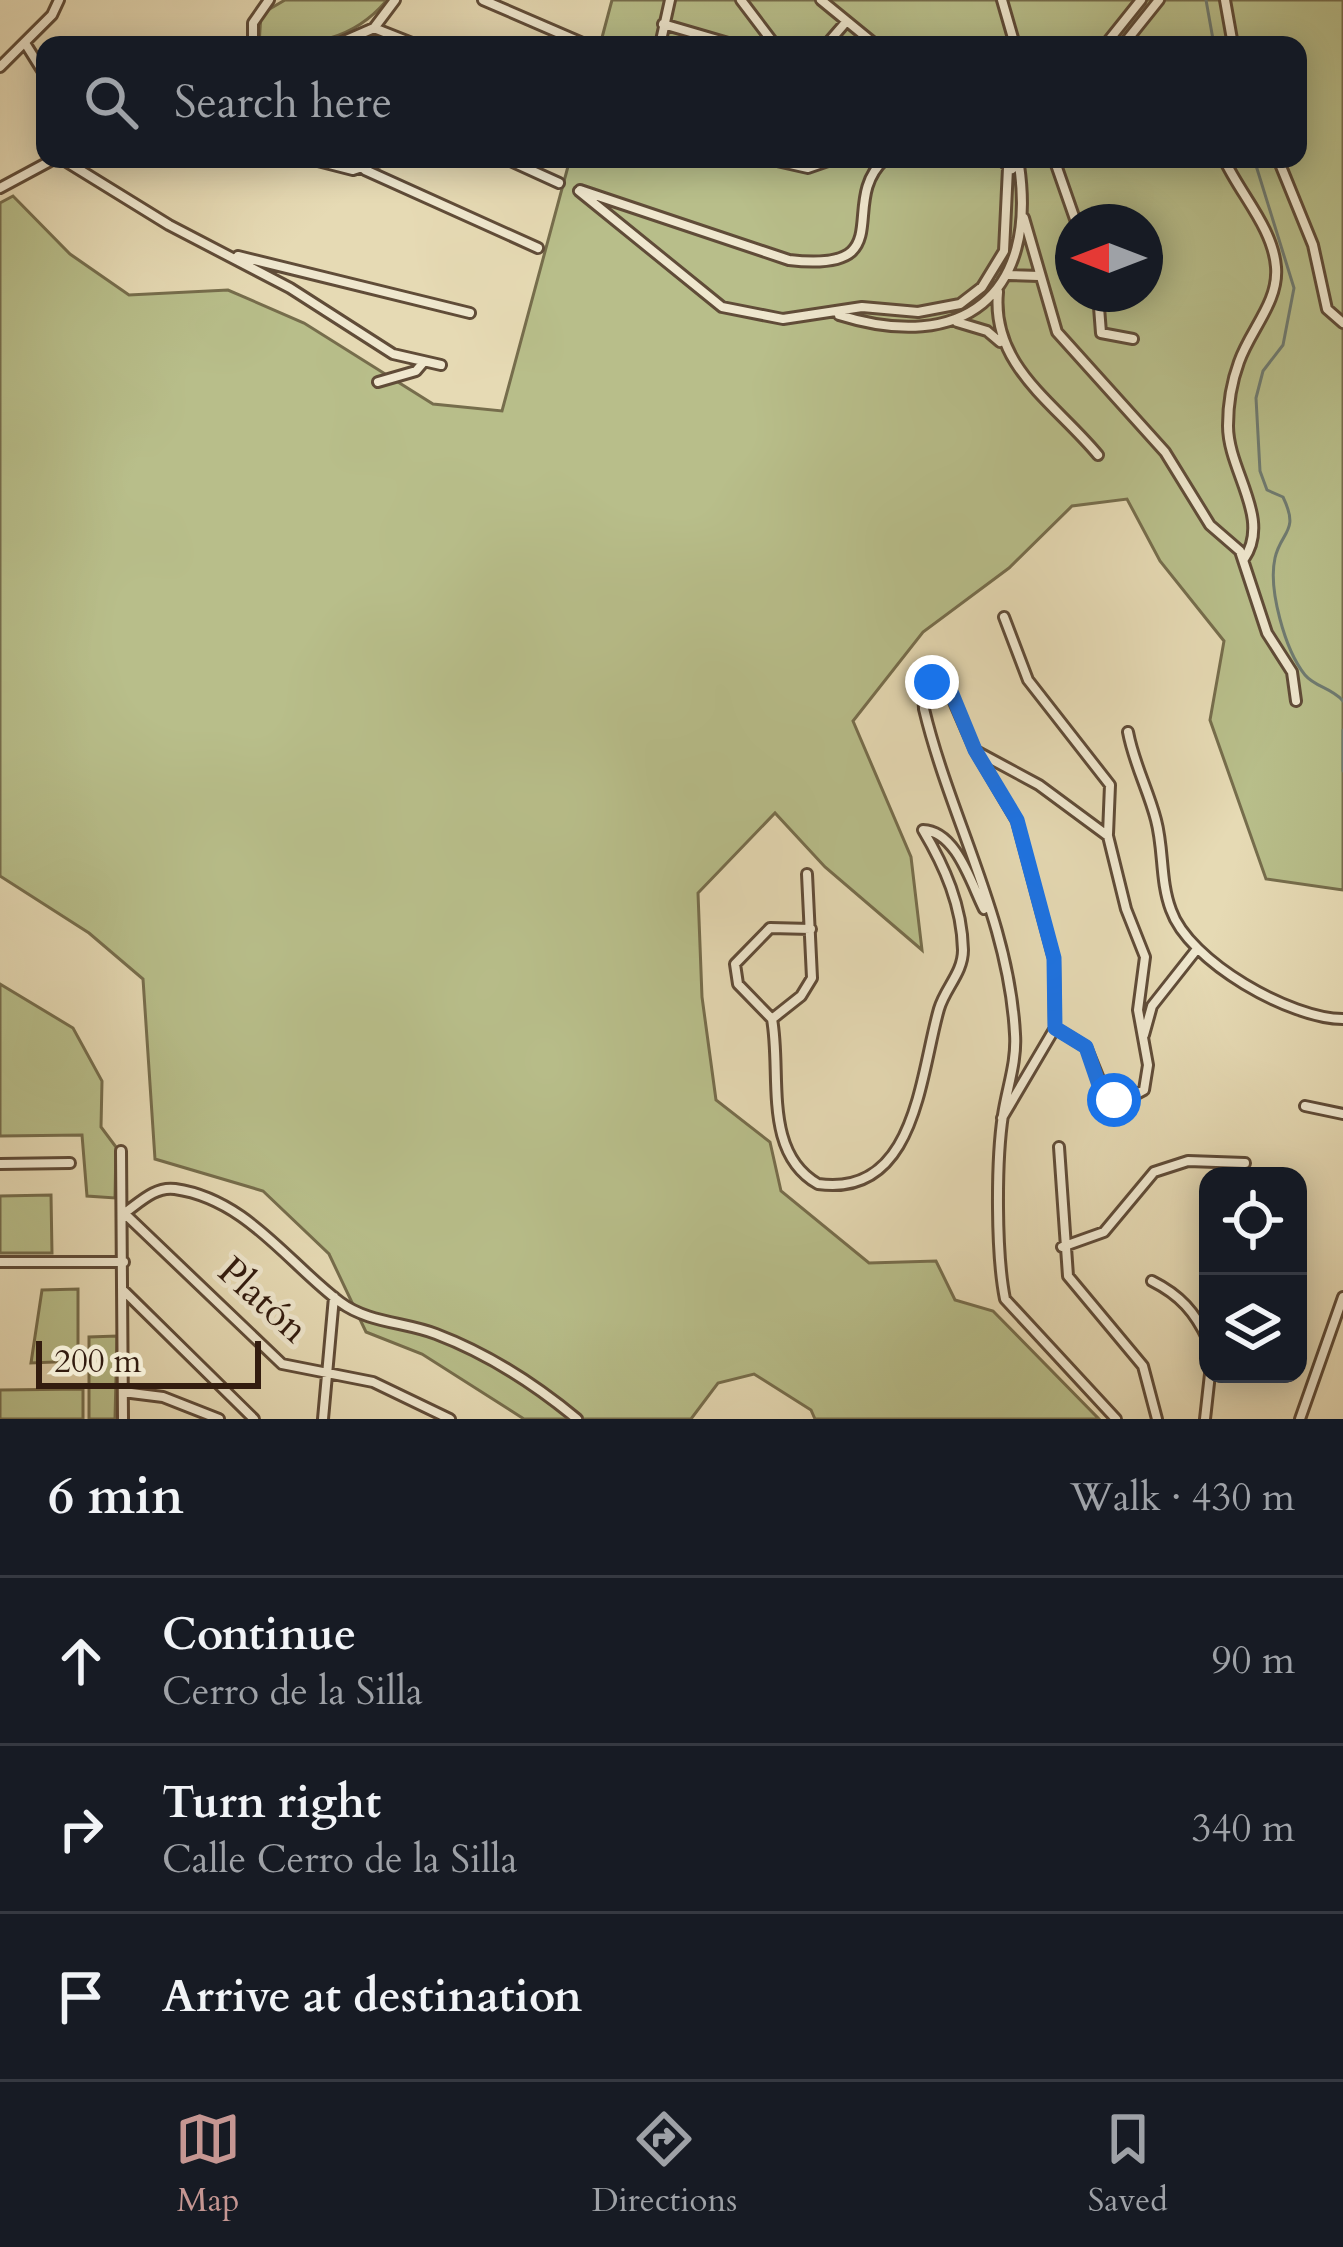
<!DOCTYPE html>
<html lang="en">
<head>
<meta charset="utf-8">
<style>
  :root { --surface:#171b24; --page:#242831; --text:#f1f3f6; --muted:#9ea1a6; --line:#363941; --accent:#c59692 }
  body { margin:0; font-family:Cardo,serif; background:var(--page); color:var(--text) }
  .controls { position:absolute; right:36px; bottom:36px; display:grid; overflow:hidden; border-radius:24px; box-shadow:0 6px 30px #0003 }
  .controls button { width:108px; height:108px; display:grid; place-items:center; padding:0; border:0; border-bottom:3px solid var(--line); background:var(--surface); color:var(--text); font:60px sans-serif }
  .compass { position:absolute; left:1055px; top:204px; width:108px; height:108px; border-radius:50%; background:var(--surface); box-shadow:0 6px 30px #0003; rotate:270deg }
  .scale { position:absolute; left:36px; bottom:30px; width:225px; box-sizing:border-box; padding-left:12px; border:6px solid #331c0f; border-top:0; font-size:33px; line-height:42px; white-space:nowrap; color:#331c0f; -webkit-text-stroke:9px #efe7ce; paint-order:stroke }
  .stop { position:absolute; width:36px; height:36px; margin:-27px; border:9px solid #1a73e8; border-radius:50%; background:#fff }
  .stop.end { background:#1a73e8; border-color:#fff; box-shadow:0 3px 12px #0008 }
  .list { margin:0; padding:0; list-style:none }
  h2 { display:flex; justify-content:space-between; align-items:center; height:156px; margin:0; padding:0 48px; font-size:51px }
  h2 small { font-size:39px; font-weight:400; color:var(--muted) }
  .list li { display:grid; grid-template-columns:78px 1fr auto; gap:36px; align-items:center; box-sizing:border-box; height:168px; padding:0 48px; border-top:3px solid var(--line) }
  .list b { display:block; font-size:45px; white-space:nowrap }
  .list p { margin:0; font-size:39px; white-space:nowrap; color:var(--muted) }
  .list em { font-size:39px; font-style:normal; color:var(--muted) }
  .icon { flex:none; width:66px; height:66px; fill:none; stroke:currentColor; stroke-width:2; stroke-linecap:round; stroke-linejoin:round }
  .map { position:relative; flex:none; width:1343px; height:1419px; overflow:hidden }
  .search { position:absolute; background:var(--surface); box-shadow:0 6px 30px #0003; left:36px; right:36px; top:36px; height:132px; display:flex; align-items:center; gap:30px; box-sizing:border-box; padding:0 42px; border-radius:24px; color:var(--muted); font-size:45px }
  .sheet { height:660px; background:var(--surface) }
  nav { display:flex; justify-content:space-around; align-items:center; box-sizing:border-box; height:168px; border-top:3px solid var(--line); background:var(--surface); font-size:33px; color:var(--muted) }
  nav a { display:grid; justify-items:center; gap:6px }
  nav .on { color:var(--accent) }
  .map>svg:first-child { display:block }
  .green { fill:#b8be8a; stroke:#766d4c; stroke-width:3; fill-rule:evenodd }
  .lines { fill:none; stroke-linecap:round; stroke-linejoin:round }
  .stream { stroke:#6f7b71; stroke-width:3 }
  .minor-casing { stroke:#604c38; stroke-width:14 }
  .minor { stroke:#efe7ce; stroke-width:8 }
  .route { stroke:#1a73e8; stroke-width:15 }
  .labels { text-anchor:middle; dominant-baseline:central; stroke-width:10; stroke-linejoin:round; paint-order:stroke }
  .street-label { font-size:39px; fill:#331c0f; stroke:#efe7ce }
</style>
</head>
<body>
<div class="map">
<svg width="1343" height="1419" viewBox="0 0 1343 1419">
  <rect width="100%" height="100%" fill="#e6dab4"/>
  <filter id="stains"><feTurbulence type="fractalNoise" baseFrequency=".00167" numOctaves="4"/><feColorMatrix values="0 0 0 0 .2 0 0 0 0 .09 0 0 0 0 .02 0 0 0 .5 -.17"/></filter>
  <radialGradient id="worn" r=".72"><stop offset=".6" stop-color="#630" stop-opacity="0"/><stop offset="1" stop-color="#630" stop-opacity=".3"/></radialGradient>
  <path class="green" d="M285 0H387C352 42 311 45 259 45L261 14Z
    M612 0H1343V890L1266 879 1210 720 1224 641 1160 561 1127 499 1072 506 1009 568 923 632 853 721 911 857 922 950 825 867 775 813 698 893 702 997 716 1100 770 1142 781 1191 869 1263 936 1261 955 1300 993 1311 1099 1419H815L811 1410 754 1374 718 1383 691 1419H524L422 1354 366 1332 329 1254 263 1191 155 1159 143 979 89 933 0 876V203L13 196 70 254 129 295 228 290 304 323 433 404 502 411 570 159H1298V45H600ZM1073 222H1145V294H1073Z
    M0 984 73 1028 102 1081 101 1127 116 1147 115 1198 87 1196 82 1135 0 1136Z
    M51 1195 52 1253H0V1196Z
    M78 1289V1361L31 1363 42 1290Z
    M117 1336 115 1419H89V1337Z
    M83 1389V1419H0V1390Z"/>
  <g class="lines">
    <path class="stream" d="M1206 0 1214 45
      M1254 159 1294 288 1283 345 1263 371 1256 398 1260 471 1267 490 1283 497C1300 532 1281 531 1275 558 1268 589 1285 650 1305 675 1315 687 1332 688 1343 701
      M1343 730V771"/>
    <g class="minor-casing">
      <path id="minor" d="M483 0 587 45
        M741 0 775 45
        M821 0 876 45
        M1002 0 1015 45
        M1225 0 1233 45
        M663 24 735 45
        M374 28 417 45
        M25 43 45 75
        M253 45V23L269 0
        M335 45 374 28 395 0
        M660 45 670 0
        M826 45 846 22
        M1105 45 1141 0
        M1123 45 1159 0
        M0 67 52 15 59 0
        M62 159 169 225 290 288 393 354 441 365
        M310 159 353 170 386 159
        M506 159 559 183
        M768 159 808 168 834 159
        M1000 159 1012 169 1023 159
        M1054 159 1076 222
        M1224 159C1240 194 1273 228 1276 267 1279 302 1250 330 1239 362 1232 381 1228 405 1228 426 1228 471 1272 518 1244 559
        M1278 159 1313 245 1327 309 1343 323
        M365 170 538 248
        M0 188 54 159
        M580 190 789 260C903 273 836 203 885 159
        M579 191 722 307 783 319 862 307 918 312 960 304 982 287 1004 251 1008 168
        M1024 218 1057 332 1165 452 1210 525 1240 551 1267 633 1292 672 1296 701
        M238 256 470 313
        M1009 275 1039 276
        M998 292C991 366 1055 403 1098 455
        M1098 294 1101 333 1133 339
        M839 315C963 354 1038 295 1019 165
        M957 322 987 331 1000 342
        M378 382 416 371 422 364
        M1004 617 1028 680 1110 785 1108 834
        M1128 732C1134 764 1148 789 1156 820 1164 850 1160 881 1171 910 1189 962 1291 1019 1343 1019
        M976 751 1039 785 1108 836 1126 909 1145 957 1138 1010 1148 1065 1144 1090 1125 1100 1106 1096 1086 1047 1055 1028
        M807 874 812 978 801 996 772 1019C782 1074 762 1152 818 1184 916 1198 920 1075 939 1009 945 988 963 973 963 950 962 906 945 867 923 830 956 831 971 883 984 909
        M772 1019 738 984 735 964 770 928 811 929
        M1144 1035 1152 1006 1197 949
        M1305 1106 1343 1114
        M1002 1118 1055 1028 1054 959 1017 821 975 750 947 686 932 683 923 689 924 709C950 818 1009 919 1015 1034 1017 1062 1007 1088 1003 1115 996 1161 996 1254 1005 1299L1116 1419
        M1059 1147 1068 1276 1143 1366 1157 1419
        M121 1151 123 1419
        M0 1164 70 1163
        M123 1212 282 1364 373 1382 450 1419
        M126 1212C140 1202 156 1186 175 1189 246 1199 288 1263 340 1302 368 1323 405 1322 436 1334 486 1353 536 1385 577 1419
        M1062 1247 1104 1232 1154 1172 1188 1161 1245 1163
        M0 1262H124
        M1152 1281C1180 1295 1195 1312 1208 1340
        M125 1292 254 1419
        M123 1392 163 1397 219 1419
        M323 1419 334 1297
        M1205 1419 1210 1374
        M1300 1419 1343 1297"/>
    </g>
    <use href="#minor" class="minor"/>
  </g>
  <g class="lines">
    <path class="route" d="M932 682H940L952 694 975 750 1017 820 1054 958 1055 1028 1086 1047 1099 1085 1114 1100"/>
  </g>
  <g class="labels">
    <g class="street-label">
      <text transform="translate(263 1300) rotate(42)">Platón</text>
    </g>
  </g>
  <rect width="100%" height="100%" filter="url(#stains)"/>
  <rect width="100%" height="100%" fill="url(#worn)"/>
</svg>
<div class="controls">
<button><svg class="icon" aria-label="locate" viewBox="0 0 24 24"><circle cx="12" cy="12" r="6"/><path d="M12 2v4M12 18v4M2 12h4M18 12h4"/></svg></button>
<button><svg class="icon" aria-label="layers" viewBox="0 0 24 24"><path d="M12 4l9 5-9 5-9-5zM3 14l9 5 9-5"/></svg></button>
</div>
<svg class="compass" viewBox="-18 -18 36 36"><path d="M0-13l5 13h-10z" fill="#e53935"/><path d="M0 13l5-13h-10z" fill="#9ea1a6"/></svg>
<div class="scale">200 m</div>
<div class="stop" style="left:1114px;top:1100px"></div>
<div class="stop end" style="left:932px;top:682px"></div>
<div class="search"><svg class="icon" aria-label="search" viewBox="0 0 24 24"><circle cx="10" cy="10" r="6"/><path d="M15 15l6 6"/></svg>Search here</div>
</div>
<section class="sheet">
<h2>6 min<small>Walk · 430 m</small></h2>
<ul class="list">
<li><svg class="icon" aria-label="ahead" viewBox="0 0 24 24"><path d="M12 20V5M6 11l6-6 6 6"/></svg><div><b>Continue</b><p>Cerro de la Silla</p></div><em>90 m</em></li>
<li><svg class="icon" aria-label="right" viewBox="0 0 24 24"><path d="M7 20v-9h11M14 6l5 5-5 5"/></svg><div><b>Turn right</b><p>Calle Cerro de la Silla</p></div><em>340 m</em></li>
<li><svg class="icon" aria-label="arrive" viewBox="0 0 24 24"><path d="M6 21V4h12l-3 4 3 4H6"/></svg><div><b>Arrive at destination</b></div></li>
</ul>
</section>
<nav>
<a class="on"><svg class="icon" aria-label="map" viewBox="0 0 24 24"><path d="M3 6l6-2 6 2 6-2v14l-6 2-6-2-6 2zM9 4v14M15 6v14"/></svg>Map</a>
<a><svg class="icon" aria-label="directions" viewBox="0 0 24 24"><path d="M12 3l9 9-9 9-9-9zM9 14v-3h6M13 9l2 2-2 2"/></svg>Directions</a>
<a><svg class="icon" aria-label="saved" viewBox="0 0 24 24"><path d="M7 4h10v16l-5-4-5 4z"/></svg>Saved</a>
</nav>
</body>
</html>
